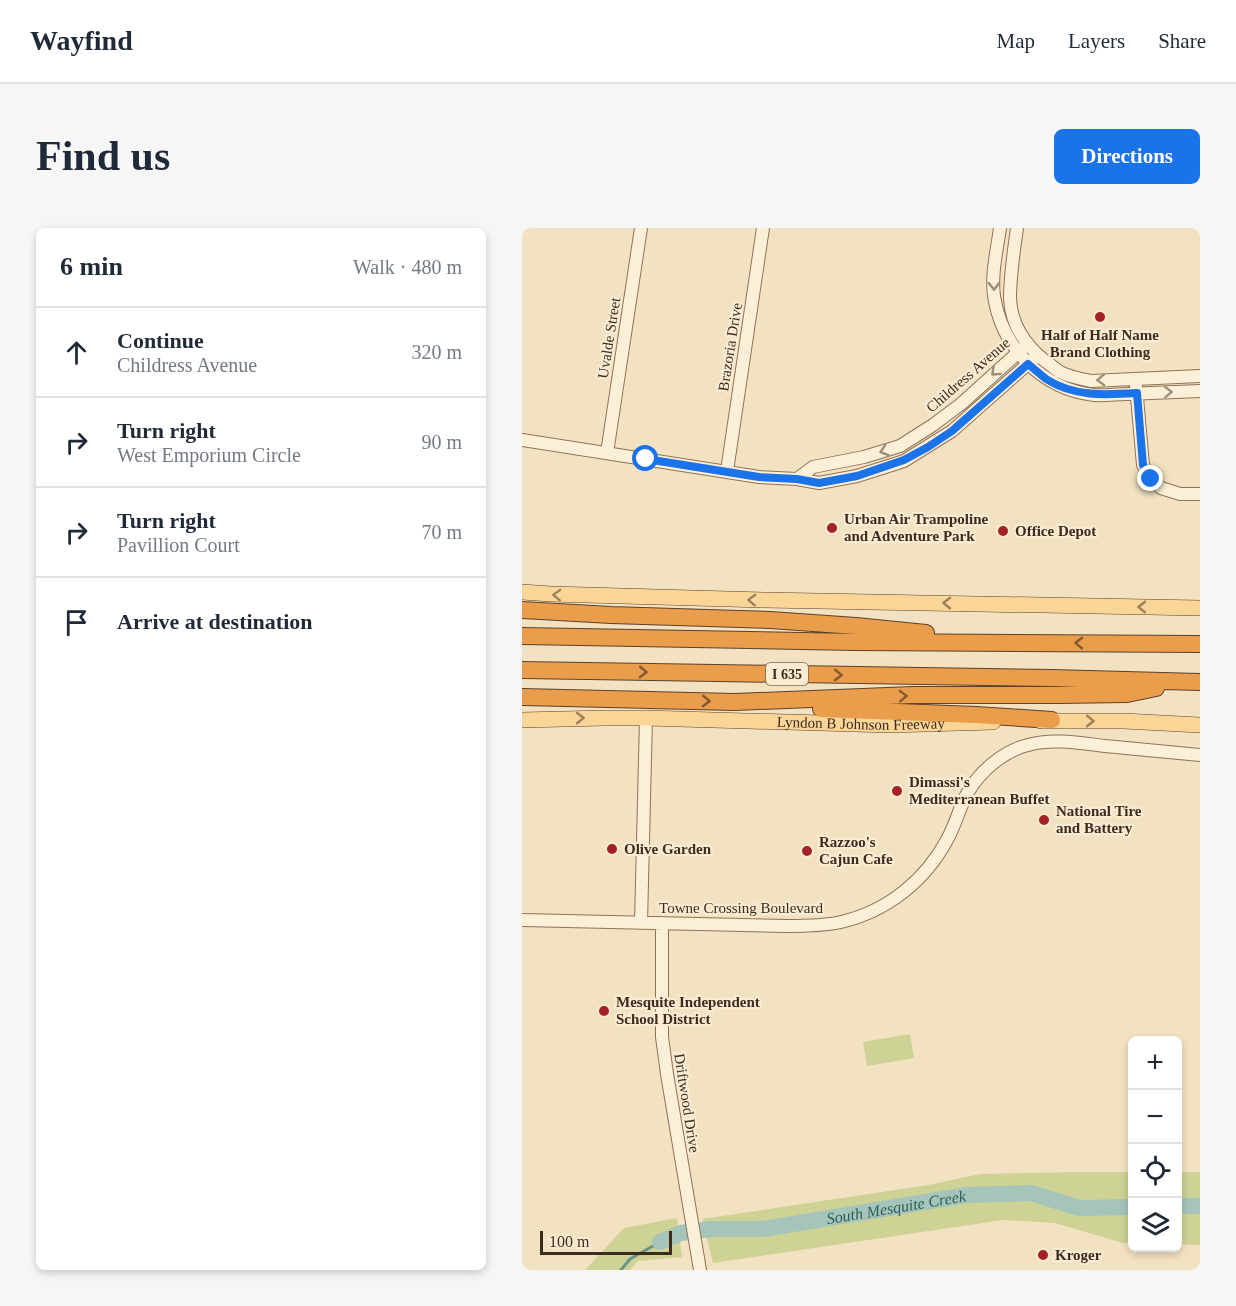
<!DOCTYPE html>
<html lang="en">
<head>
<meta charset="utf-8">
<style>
  :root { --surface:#fff; --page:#f6f6f7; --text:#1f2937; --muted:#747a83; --line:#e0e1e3; --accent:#1a73e8 }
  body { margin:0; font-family:Georgia,serif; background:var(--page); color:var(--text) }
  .controls { position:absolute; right:18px; bottom:18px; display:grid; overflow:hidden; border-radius:9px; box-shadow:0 3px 9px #0003 }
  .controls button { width:54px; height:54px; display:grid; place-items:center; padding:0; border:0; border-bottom:2px solid var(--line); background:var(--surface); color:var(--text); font:30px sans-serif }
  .scale { position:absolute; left:18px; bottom:15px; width:132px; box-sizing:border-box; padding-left:6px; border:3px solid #3d2b1d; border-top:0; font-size:16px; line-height:21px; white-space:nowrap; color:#3d2b1d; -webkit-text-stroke:4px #f9ecd3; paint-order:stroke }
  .stop { position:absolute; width:18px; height:18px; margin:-14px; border:4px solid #1a73e8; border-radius:50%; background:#fff }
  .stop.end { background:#1a73e8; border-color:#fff; box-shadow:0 2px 6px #0008 }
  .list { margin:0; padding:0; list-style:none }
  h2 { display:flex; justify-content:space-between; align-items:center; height:78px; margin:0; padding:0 24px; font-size:26px }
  h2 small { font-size:20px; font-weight:400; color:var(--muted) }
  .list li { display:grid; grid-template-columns:39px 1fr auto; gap:18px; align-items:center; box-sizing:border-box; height:90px; padding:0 24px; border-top:2px solid var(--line) }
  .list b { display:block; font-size:22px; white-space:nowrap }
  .list p { margin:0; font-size:20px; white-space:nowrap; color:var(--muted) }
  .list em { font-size:20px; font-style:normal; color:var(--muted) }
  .icon { flex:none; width:33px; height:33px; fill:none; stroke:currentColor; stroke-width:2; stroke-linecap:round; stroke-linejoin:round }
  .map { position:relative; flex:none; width:678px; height:1042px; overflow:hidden; border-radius:9px }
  header { display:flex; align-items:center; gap:36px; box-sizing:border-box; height:84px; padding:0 30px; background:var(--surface); border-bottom:2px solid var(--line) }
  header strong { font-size:28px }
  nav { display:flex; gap:33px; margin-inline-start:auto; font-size:21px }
  .intro { display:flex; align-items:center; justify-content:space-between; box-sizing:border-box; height:144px; padding:0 36px }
  h1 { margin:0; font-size:42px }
  .button { padding:15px 27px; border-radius:9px; background:var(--accent); color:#fff; font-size:21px; font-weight:700 }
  main { display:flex; gap:36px; padding:0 36px }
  aside { flex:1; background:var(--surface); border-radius:9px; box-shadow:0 3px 9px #0003 }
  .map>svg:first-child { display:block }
  .green { fill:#ced295 }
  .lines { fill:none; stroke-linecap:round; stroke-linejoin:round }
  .stream { stroke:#6a9488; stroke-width:3 }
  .river { stroke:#a5c5ba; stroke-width:16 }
  .minor-casing { stroke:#8f7257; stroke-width:14 }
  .major-casing { stroke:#5c402c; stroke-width:16 }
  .highway-casing { stroke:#5c402c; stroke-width:18 }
  .minor { stroke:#fcefd7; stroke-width:12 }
  .major { stroke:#f9d697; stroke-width:15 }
  .highway { stroke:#ea9d4b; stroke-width:16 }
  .oneway { stroke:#9c8d7a }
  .oneway2 { stroke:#9b805a }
  .oneway3 { stroke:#82592f }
  .route { stroke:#1a73e8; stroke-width:8 }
  .poi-dot { fill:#a42128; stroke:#f9ecd3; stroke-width:2 }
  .labels { text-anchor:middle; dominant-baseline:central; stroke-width:4.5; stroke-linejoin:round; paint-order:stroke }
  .shield { fill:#f9ecd3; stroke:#756554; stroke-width:1.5 }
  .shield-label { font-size:14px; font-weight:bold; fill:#3d2b1d }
  .poi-label { font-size:15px; font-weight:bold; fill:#3d2b1d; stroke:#f9ecd3; text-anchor:start }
  .street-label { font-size:15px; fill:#3d2b1d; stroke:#f9ecd3 }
  .water-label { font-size:16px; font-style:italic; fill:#2b5e59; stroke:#f9ecd3 }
</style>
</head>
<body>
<header>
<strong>Wayfind</strong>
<nav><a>Map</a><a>Layers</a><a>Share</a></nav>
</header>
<div class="intro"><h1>Find us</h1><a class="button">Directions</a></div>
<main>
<aside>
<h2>6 min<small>Walk · 480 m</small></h2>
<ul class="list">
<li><svg class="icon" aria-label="ahead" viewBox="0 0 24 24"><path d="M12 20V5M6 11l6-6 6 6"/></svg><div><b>Continue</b><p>Childress Avenue</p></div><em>320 m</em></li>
<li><svg class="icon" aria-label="right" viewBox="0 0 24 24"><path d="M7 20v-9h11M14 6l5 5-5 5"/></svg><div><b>Turn right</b><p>West Emporium Circle</p></div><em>90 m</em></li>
<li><svg class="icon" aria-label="right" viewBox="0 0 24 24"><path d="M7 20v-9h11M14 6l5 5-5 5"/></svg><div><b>Turn right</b><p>Pavillion Court</p></div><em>70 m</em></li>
<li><svg class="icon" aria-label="arrive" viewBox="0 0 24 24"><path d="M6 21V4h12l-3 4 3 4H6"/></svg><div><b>Arrive at destination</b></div></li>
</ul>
</aside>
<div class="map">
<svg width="678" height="1042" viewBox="0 0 678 1042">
  <rect width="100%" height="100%" fill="#f3e2c2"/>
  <path class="green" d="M388 806 392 830 345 838 341 814Z
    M552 944H610V1015H601L533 995 481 992 191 1035 180 991 406 957 458 946Z
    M656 944H678V1017L656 1016Z
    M155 990 160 1029 116 1033 108 1042H63L102 1000Z"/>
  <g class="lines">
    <path class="stream" d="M99 1042 108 1031 138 1014"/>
    <g class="river">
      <path d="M656 978H678"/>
      <path id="s1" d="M138 1014 159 1005 188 1001H241L445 967 509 965 557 980 610 979"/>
    </g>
    <g class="minor-casing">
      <path id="minor" d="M478 0C475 22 469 46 472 68 480 120 520 161 572 167 583 168 594 166 605 166 629 165 654 164 678 163
        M495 0C492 23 488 46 488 70 489 96 503 117 523 133 528 136 533 141 538 144 548 149 559 151 569 153L678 148
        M614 158 621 237 629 251 639 260 658 266H678
        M0 212 237 249 275 251 297 255 335 248 382 233 430 203 516 127
        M85 225 119 0
        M205 243 241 0
        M275 251 291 239 342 229 378 218 411 197 439 176 500 121
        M0 692 265 698C283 698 301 698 319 694 366 683 404 652 426 610 434 595 438 578 446 564 459 542 482 523 506 517 530 510 558 515 583 518 615 521 646 524 678 527
        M119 695 124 490
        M140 695V809L145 846 178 1042"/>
    </g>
    <g class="major-casing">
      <g id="major">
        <path d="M0 364 29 366 243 372 678 380"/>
        <path id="s2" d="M0 492 83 490H124L367 497 471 494"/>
        <path d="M519 493H602L678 497"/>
      </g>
    </g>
    <g class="highway-casing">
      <path id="highway" d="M0 382 89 387 248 392 334 398 404 405
        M0 408 333 414 678 416
        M0 442 530 450 678 454
        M0 469 213 474 390 467H537L605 466 634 460
        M299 481 454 487 530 492"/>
    </g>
    <use href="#minor" class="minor"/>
    <use href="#major" class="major"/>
    <use href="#highway" class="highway"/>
  </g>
  <defs><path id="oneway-chevron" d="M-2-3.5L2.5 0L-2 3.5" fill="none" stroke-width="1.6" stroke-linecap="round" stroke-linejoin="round" transform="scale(1.5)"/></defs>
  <g class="oneway">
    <use href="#oneway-chevron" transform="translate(472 58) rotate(90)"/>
    <use href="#oneway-chevron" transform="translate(473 144) rotate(138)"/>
    <use href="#oneway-chevron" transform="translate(579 152) rotate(178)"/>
    <use href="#oneway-chevron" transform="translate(646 164) rotate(-2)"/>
    <use href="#oneway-chevron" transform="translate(362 223) rotate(162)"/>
  </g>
  <g class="oneway2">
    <use href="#oneway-chevron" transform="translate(35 367) rotate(-178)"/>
    <use href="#oneway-chevron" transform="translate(230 372) rotate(-178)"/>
    <use href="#oneway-chevron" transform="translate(425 375) rotate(-179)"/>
    <use href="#oneway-chevron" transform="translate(620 379) rotate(-179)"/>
    <use href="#oneway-chevron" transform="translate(58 490) rotate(-1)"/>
    <use href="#oneway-chevron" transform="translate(568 493) rotate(1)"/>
  </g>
  <g class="oneway3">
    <use href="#oneway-chevron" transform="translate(557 415) rotate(-179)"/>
    <use href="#oneway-chevron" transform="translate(121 444) rotate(1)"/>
    <use href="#oneway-chevron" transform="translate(316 447) rotate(1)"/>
    <use href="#oneway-chevron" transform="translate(381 468) rotate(-2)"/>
    <use href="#oneway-chevron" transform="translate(184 473) rotate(1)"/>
  </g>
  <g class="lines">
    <path class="route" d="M124 231 237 249 275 251 297 255 335 248 382 232 406 219 430 203 506 136C512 141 518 146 524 151 552 169 583 167 615 165L621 237 629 251"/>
  </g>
  <g class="poi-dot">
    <circle cx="578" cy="89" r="6"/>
    <circle cx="310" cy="300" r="6"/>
    <circle cx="481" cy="303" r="6"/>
    <circle cx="375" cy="563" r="6"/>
    <circle cx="522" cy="592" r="6"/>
    <circle cx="90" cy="621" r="6"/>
    <circle cx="285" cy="623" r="6"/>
    <circle cx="82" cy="783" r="6"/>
    <circle cx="521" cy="1027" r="6"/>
  </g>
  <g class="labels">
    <rect class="shield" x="244" y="435" width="42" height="22" rx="4.5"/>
    <g class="shield-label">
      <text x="265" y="446">I 635</text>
    </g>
    <g class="poi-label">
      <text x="578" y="107" text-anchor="middle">Half of Half Name<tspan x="578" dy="17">Brand Clothing</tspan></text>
      <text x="322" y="291">Urban Air Trampoline<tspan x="322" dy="17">and Adventure Park</tspan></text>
      <text x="493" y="303">Office Depot</text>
      <text x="387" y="554">Dimassi's<tspan x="387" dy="17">Mediterranean Buffet</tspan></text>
      <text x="534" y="583">National Tire<tspan x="534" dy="17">and Battery</tspan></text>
      <text x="297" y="614">Razzoo's<tspan x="297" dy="17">Cajun Cafe</tspan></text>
      <text x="102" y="621">Olive Garden</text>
      <text x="94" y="774">Mesquite Independent<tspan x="94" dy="17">School District</tspan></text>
      <text x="533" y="1027">Kroger</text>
    </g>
    <g class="street-label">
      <text transform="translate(87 110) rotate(-81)">Uvalde Street</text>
      <text transform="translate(208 119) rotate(-81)">Brazoria Drive</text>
      <text transform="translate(446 147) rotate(-41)">Childress Avenue</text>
      <text stroke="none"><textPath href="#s2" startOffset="339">Lyndon B Johnson Freeway</textPath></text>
      <text x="219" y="680">Towne Crossing Boulevard</text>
      <text transform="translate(165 875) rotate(81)">Driftwood Drive</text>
    </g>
    <g class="water-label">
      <text stroke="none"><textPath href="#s1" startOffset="240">South Mesquite Creek</textPath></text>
    </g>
  </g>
</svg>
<div class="controls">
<button>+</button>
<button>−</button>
<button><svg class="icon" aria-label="locate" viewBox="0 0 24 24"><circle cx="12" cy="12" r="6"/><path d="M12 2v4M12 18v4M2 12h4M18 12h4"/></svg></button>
<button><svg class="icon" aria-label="layers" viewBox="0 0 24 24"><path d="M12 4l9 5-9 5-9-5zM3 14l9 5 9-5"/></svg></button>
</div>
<div class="scale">100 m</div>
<div class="stop" style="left:124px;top:231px"></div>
<div class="stop end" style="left:629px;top:251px"></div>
</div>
</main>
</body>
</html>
